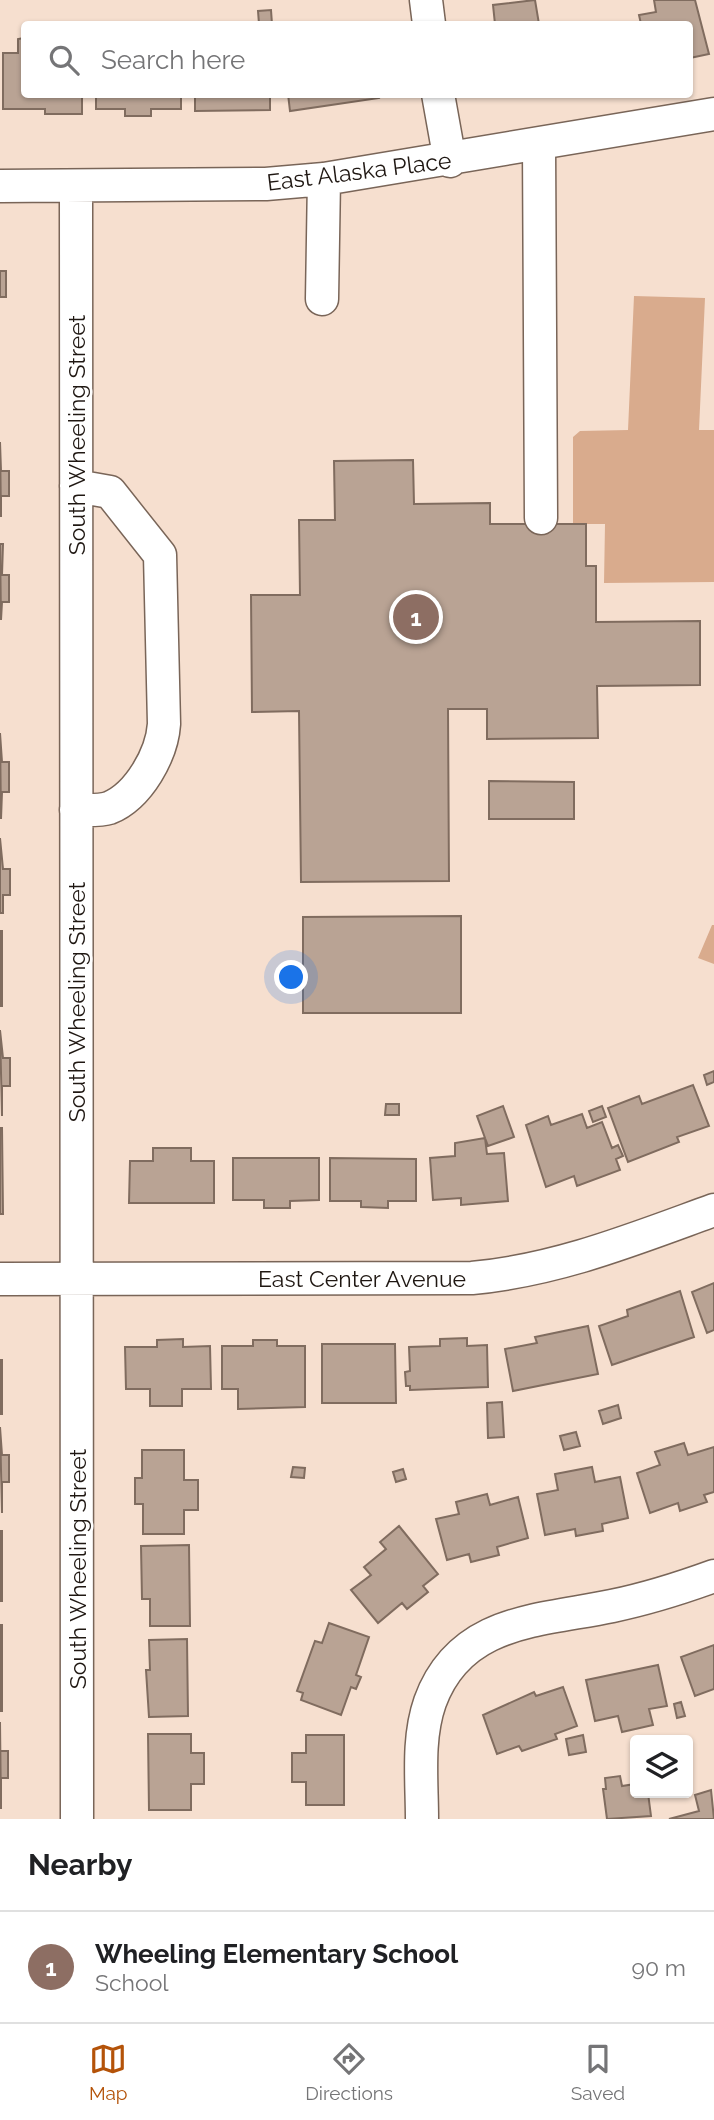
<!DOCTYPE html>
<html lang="en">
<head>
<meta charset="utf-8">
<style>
  :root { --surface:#fff; --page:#f6f6f6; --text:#202124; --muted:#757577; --line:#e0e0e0; --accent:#b45309 }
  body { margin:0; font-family:Raleway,sans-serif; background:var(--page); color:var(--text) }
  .controls { position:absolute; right:21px; bottom:21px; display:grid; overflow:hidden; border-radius:7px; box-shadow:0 2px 5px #0004 }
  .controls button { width:63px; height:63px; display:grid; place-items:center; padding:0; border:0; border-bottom:2px solid var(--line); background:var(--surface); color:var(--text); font:35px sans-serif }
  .you { position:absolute; left:292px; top:978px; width:24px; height:24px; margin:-18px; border:5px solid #fff; border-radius:50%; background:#1a73e8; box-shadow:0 0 0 10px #1a73e833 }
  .badge { display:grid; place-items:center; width:46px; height:46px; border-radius:50%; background:var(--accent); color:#fff; font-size:23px; font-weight:700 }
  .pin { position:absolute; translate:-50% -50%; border:4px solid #fff; box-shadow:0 2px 7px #0006 }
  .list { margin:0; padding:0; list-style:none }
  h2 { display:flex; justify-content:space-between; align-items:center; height:91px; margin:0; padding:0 28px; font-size:30px }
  h2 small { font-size:23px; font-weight:400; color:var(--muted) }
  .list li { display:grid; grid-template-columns:46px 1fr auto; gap:21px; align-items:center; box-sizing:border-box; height:112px; padding:0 28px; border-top:2px solid var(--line) }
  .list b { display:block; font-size:26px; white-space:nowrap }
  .list p { margin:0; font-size:23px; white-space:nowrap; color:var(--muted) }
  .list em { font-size:23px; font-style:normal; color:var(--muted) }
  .icon { flex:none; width:38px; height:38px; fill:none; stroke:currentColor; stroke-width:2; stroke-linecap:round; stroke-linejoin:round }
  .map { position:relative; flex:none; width:714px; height:1819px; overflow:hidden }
  .search { position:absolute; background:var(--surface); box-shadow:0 2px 5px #0004; left:21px; right:21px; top:21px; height:77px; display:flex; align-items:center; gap:18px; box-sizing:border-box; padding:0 24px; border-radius:7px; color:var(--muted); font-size:26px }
  .sheet { height:203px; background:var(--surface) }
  nav { display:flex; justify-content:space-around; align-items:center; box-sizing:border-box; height:98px; border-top:2px solid var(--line); background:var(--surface); font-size:19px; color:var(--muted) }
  nav a { display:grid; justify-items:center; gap:4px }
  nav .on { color:var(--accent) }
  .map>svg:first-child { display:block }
  .green { fill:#d9ab8d }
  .building { fill:#b9a394; stroke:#806c5f; stroke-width:2 }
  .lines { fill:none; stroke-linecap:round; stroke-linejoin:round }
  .minor-casing { stroke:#796558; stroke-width:35 }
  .minor { stroke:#fff; stroke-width:32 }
  .labels { text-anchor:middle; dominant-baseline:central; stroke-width:5; stroke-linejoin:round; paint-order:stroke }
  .street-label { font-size:23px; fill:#1f1712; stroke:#fff }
</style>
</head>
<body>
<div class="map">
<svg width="714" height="1819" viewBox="0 0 714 1819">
  <rect width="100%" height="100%" fill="#f6dfcf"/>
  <path class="green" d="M634 296 705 298 699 430H714V582L604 583 605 524H573V437L580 431 628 430Z
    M712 925H714V964L698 958Z"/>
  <path class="building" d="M535 0 539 24H495L493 5Z
    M654 0H695L709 54 690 58V24H641L639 15 656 12Z
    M271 10 272 24H259L258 11Z
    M24 38V94H82V114H45V109H3V53H18V39Z
    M96 94H181V109H151V116H125V109H96Z
    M195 94H270V110L195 111Z
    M288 94H378L379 98 290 111Z
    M0 271H6V297H0Z
    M0 442 1 471H9V496H1V517Z
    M413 460 414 504 490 503V524H586V566H596V622L700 621V685L597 686 598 738 487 739V709H448L449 881 301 882 299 711 252 712 251 595H300L299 520H335L334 461Z
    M0 544H3L2 575H9V602H2L1 620Z
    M0 733 2 762H9V792H2L1 819Z
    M489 781 574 782V819H489Z
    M0 838 3 869H10V895H3V913H0Z
    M461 916V1013H303V917Z
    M0 931H2V1006H0Z
    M0 1030 3 1058H10V1086H2V1116Z
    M714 1071V1082L707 1085 704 1075Z
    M693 1085 709 1126 677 1137 679 1142 628 1162 608 1108 639 1096 642 1104Z
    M386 1104H399V1115H385Z
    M503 1106 514 1137 488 1146 485 1138 487 1154 504 1153 508 1201 461 1205V1198L433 1200 430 1158 455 1156V1143L485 1138 477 1116Z
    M602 1106 606 1117 593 1122 589 1111Z
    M582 1114 587 1128 602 1122 612 1148 618 1145 623 1156 616 1159 620 1170 577 1186 574 1176 546 1187 526 1125 548 1116 551 1125Z
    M0 1128H2L3 1214H0Z
    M153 1148H191V1161H214V1203H129L130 1161H153Z
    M233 1158H319V1200L290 1201V1208H264V1200H233Z
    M330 1158 416 1159V1201H388V1208L361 1207V1201H330Z
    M714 1283V1330L707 1333 692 1292Z
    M680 1291 694 1337 612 1365 599 1326 628 1316 627 1310Z
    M588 1326 598 1374 513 1391 505 1349 537 1343 535 1337Z
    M467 1338V1346L487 1345 488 1387 410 1390V1386H406L405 1372 410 1371 409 1347 440 1346V1339Z
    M183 1339V1347L210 1346 211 1389H182V1406H150V1389H126L125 1347H157V1340Z
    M253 1340H277V1346H305V1407L238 1409V1389H222V1346H253Z
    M322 1344H395L396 1403H322Z
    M0 1360H2V1414H0Z
    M502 1402 504 1437 488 1438 487 1403Z
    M618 1405 621 1418 603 1424 599 1411Z
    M0 1427 2 1455H9V1482H2V1513Z
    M576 1432 580 1446 564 1450 560 1436Z
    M684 1443 688 1455 714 1447V1492L704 1495 707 1502 680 1511 678 1503 650 1513 637 1473 660 1465 655 1452Z
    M142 1450H184V1480H198V1510H184V1534H143V1504H135V1478H142Z
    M293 1467 305 1468 304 1478 291 1477Z
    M592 1467 595 1482 620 1477 628 1518 602 1524 603 1531 576 1536 575 1529 545 1535 537 1494 558 1490 555 1474Z
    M403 1469 406 1479 396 1482 393 1472Z
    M487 1494 490 1505 518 1497 528 1538 497 1547 499 1555 471 1562 469 1554 447 1560 436 1519 459 1514 456 1502Z
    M399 1526 438 1574 423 1586 428 1592 407 1609 402 1603 378 1623 351 1590 371 1575 364 1567 386 1549 380 1542Z
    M0 1531H2V1601H0Z
    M189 1545 190 1626H150V1599H142L141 1546Z
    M329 1623 369 1637 356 1675 361 1677 356 1689 351 1687 341 1715 301 1700 303 1693 297 1691 315 1641 322 1643Z
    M0 1625H2V1711H0Z
    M187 1639 188 1716 149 1717 146 1670H150L149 1640Z
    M714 1645V1689L695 1696 681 1657Z
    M658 1665 667 1706 649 1709 653 1725 622 1732 618 1716 595 1721 586 1680Z
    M563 1687 577 1726 555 1734 557 1739 522 1751 519 1746 497 1754 483 1715 534 1692 536 1696Z
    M681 1702 685 1716 677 1718 674 1704Z
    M0 1722V1751H8V1778H1V1809Z
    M148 1734H191V1753H204V1784H191V1810H149Z
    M306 1735H344V1805H306V1782H292V1753H306Z
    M583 1735 586 1752 569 1755 566 1739Z
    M620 1776 622 1786 635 1784V1793H648L651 1816 607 1819 603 1789H606L605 1778Z
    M711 1790 714 1819H669L699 1811 695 1795Z"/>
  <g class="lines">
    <g class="minor-casing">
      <path id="minor" d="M426 0 429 24
        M438 94 450 161
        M539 145 541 518
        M0 186 266 184 324 179 714 114
        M76 186 77 1819
        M322 299 324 179
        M76 486 110 492 160 555 164 724C162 754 139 796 109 808 100 811 86 810 76 810
        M0 1279 472 1278C558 1270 634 1239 714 1210
        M422 1819C422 1781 417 1739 430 1702 460 1619 540 1621 612 1606 646 1599 681 1588 714 1576"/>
    </g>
    <use href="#minor" class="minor"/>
  </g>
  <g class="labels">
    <g class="street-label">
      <text transform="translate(359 171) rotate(-7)">East Alaska Place</text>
      <text transform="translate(76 435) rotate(-90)">South Wheeling Street</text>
      <text transform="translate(76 1002) rotate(-90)">South Wheeling Street</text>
      <text x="362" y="1278">East Center Avenue</text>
      <text transform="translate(77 1569) rotate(-90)">South Wheeling Street</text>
    </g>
  </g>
</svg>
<div class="controls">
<button><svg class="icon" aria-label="layers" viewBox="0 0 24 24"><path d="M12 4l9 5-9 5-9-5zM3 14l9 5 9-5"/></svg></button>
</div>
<div class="you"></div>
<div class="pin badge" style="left:416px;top:617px;background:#8d6e63">1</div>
<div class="search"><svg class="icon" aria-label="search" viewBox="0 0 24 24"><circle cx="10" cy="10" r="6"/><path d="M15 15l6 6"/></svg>Search here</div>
</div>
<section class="sheet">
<h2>Nearby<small></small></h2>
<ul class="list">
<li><span class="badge" style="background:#8d6e63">1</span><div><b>Wheeling Elementary School</b><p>School</p></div><em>90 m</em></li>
</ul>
</section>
<nav>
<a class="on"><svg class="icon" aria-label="map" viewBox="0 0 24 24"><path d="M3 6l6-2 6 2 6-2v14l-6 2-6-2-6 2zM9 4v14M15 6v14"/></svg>Map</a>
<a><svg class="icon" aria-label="directions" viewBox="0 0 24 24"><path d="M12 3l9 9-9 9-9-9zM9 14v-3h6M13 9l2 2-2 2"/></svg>Directions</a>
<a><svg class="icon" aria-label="saved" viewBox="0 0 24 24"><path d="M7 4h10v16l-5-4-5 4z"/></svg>Saved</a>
</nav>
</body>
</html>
